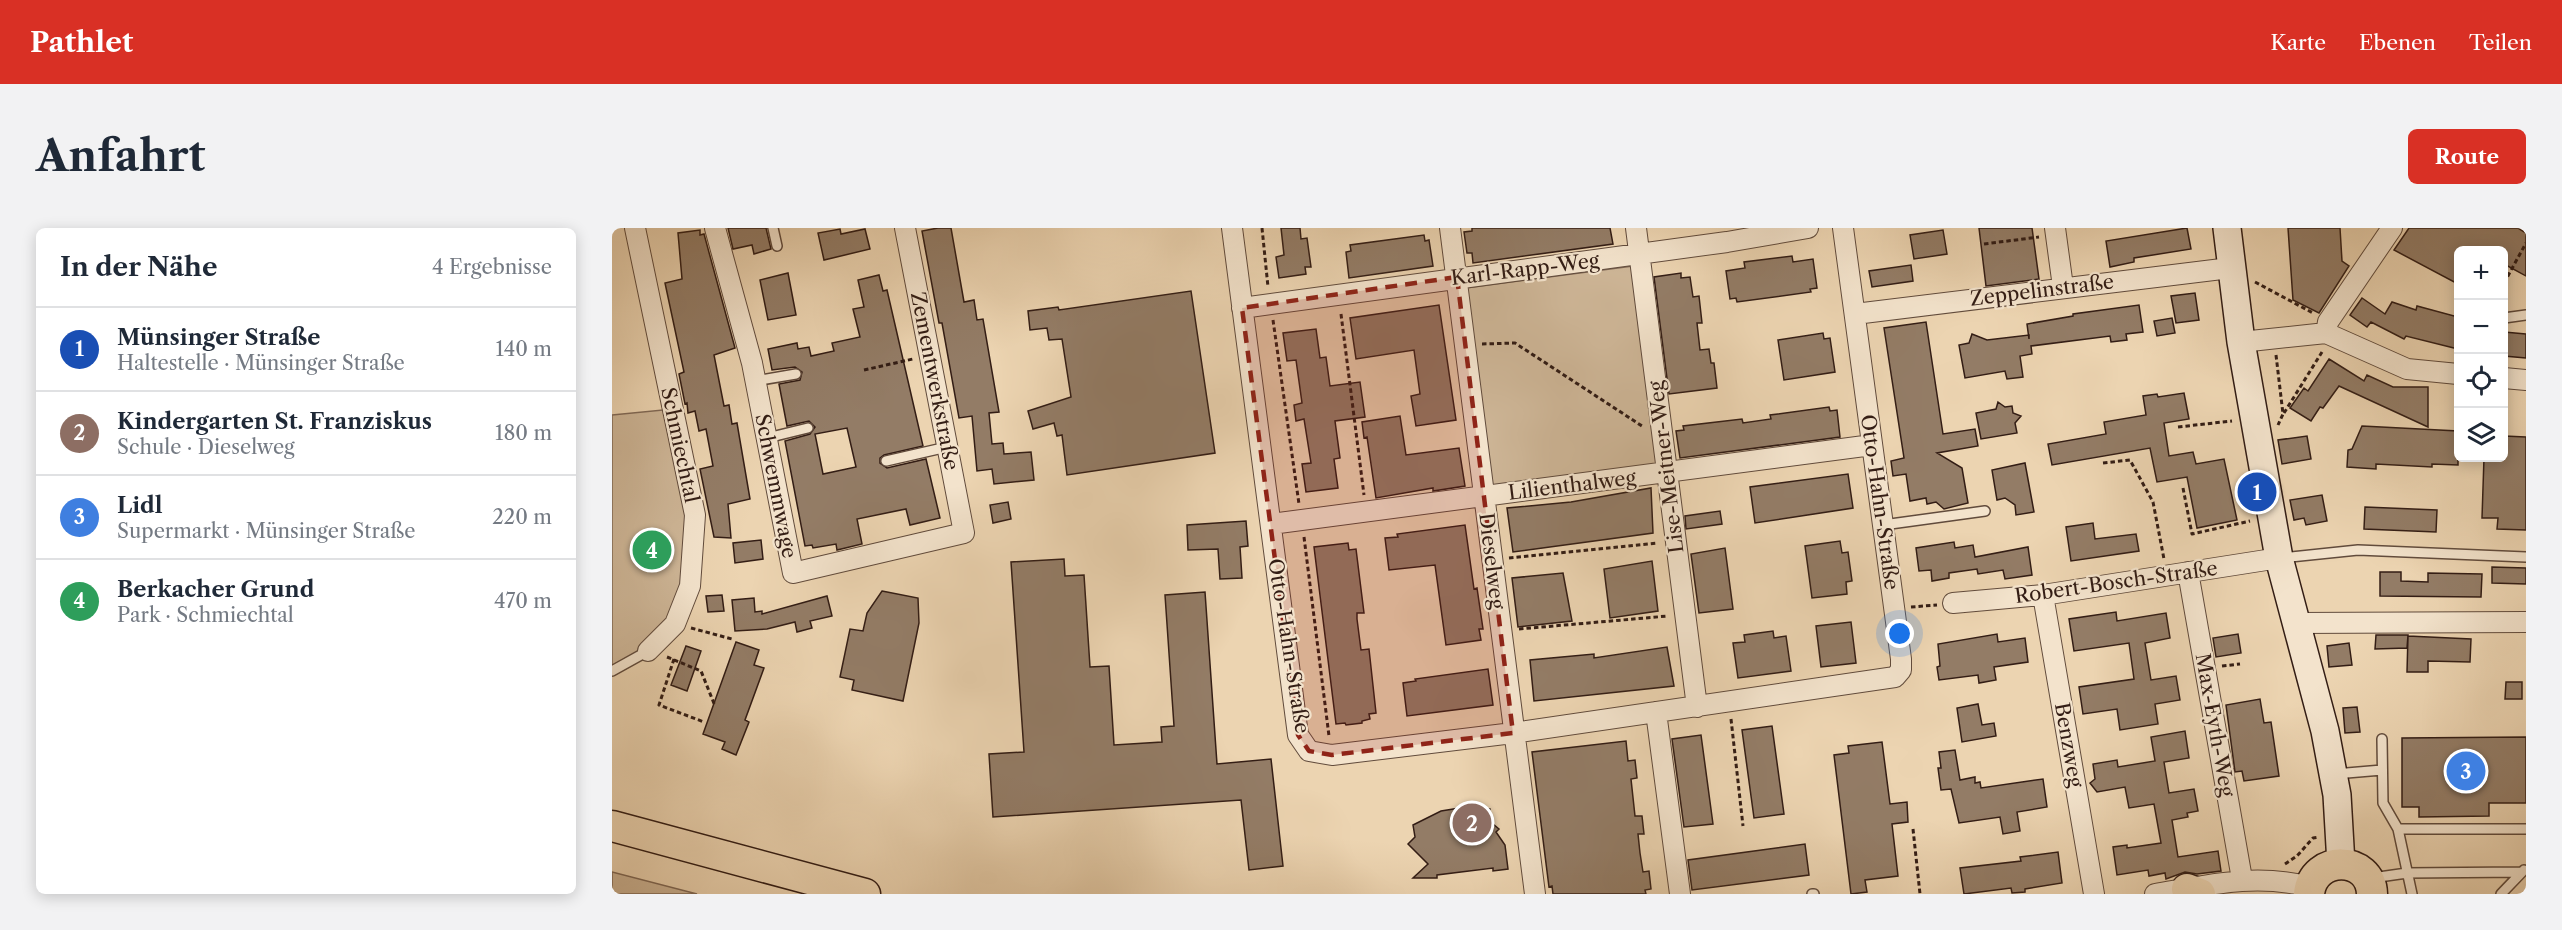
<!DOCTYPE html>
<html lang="de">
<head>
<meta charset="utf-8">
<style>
  :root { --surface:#fff; --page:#f2f2f3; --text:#1f2937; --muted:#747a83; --line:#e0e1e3; --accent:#d93025 }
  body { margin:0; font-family:"Libre Caslon Text",serif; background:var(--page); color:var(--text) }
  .controls { position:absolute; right:18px; top:18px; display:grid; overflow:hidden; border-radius:9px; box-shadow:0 3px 15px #0003 }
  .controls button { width:54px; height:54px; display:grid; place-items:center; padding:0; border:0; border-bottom:2px solid var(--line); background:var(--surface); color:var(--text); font:30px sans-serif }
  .you { position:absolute; left:1288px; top:406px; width:21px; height:21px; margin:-15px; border:4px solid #fff; border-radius:50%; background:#1a73e8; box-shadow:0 0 0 9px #1a73e833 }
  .badge { display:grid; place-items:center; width:39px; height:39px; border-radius:50%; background:var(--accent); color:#fff; font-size:20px; font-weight:700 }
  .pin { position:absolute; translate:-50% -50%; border:3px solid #fff; box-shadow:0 2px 6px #0006 }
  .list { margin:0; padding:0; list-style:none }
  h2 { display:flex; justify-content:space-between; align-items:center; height:78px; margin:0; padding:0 24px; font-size:26px }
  h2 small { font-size:20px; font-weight:400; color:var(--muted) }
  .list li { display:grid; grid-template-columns:39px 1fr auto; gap:18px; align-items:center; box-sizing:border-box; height:84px; padding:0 24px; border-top:2px solid var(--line) }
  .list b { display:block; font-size:22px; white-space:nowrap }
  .list p { margin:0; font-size:20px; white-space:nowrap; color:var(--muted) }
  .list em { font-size:20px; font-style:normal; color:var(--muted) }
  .icon { flex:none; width:33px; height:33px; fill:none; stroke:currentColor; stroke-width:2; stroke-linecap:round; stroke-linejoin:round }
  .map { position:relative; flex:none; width:1914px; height:666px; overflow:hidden; border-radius:9px }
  header { display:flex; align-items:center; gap:36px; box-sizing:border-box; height:84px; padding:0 30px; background:var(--accent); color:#fff }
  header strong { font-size:28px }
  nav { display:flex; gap:33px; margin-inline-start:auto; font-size:21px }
  .intro { display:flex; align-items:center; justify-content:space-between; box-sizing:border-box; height:144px; padding:0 36px }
  h1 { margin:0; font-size:42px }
  .button { padding:15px 27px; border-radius:9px; background:var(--accent); color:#fff; font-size:21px; font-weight:700 }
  main { display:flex; gap:36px; padding:0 36px }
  aside { flex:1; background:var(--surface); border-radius:9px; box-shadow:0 3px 15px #0003 }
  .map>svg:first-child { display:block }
  .green { fill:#cdb596; stroke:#806956; stroke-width:1.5 }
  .building { fill:#937c66; stroke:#331d15; stroke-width:1.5; fill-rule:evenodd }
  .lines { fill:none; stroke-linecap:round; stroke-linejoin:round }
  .lane-casing { stroke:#614b3c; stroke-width:12 }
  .street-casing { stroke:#614b3c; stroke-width:22 }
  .secondary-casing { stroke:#331d15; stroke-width:30 }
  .primary-casing { stroke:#331d15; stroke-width:33 }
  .path { stroke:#331d15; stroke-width:3; stroke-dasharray:4.5 3; stroke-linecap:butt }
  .lane { stroke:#f3e3cc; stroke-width:9 }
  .street { stroke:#f3e3cc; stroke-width:20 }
  .secondary { stroke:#f3e3cc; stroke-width:27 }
  .primary { stroke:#ecd4b1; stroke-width:30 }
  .marked { fill:#8f2418; fill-opacity:0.2; stroke:#8f2418; stroke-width:4.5; stroke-dasharray:12 8; stroke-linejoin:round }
  .labels { text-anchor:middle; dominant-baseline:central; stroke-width:4.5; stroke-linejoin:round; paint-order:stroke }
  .street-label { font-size:20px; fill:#331d15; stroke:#f3e3cc }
</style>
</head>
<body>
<header>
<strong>Pathlet</strong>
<nav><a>Karte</a><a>Ebenen</a><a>Teilen</a></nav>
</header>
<div class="intro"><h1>Anfahrt</h1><a class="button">Route</a></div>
<main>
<aside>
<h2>In der Nähe<small>4 Ergebnisse</small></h2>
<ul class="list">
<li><span class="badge" style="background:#1a4fb4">1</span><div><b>Münsinger Straße</b><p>Haltestelle · Münsinger Straße</p></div><em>140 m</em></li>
<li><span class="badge" style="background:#8d6e63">2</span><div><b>Kindergarten St. Franziskus</b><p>Schule · Dieselweg</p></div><em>180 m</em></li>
<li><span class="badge" style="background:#3f7fe0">3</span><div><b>Lidl</b><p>Supermarkt · Münsinger Straße</p></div><em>220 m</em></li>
<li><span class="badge" style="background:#2e9e5b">4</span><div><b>Berkacher Grund</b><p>Park · Schmiechtal</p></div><em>470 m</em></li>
</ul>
</aside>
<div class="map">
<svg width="1914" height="666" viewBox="0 0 1914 666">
  <rect width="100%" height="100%" fill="#ecd4b1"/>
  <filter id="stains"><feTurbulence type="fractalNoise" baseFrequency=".00333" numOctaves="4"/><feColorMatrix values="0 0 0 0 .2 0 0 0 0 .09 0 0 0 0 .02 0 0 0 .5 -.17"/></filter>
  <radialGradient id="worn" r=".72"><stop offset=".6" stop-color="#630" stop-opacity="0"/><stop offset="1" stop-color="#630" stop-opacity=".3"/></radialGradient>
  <path class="green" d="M1021 38 1046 237 879 258 854 60Z
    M61 181 83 287 78 358 36 423 0 443V187Z
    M0 644 85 666H0Z"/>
  <path class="building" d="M116 0H154L159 21 142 26 140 17 121 21Z
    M326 0H339L352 74 362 72 365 92 371 91 387 184 377 185 380 216 391 215 392 226 419 224 422 252 382 256 380 241 365 243 360 188 347 190 330 95H327L310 3Z
    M669 0H688L689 11 695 10 699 39H693L694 46 667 50 664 29 672 27Z
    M860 0H998L1001 16 861 35 860 25H855L852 4 860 3Z
    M1367 0H1420L1427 51 1374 58Z
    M1575 0 1579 21 1522 30V34L1498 39 1494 13Z
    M1676 0H1728L1730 33 1737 38 1707 85 1681 72Z
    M1797 0H1906L1914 5V48L1892 36V22H1846V56L1782 22Z
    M228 1 229 6 253 1 258 21 212 32 206 5Z
    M88 2V7L92 6 123 120 102 127 112 178 117 177 120 196 125 195 138 271 116 276 119 310 102 309 88 241 101 238 94 201 87 203 83 183 76 185 75 175 73 176 67 146 72 144 53 55 70 51 66 5Z
    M1331 2 1335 26 1302 31 1298 7Z
    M812 7 813 13 817 12 821 38 737 50 734 24 739 23 738 17Z
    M1180 28 1181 34 1201 31 1205 60 1198 61 1199 64 1125 74 1124 70 1118 71 1114 43 1133 40 1132 34Z
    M1299 37 1301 53 1260 59 1257 43Z
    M176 45 184 87 156 92 148 52Z
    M1069 45V50L1078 49 1081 69 1087 68 1090 95H1085L1088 122 1097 121 1099 135H1102L1105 160 1057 166 1042 49Z
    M267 47 271 63 275 62 311 218 272 227 268 230V235L275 240 314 231 328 290 298 297 294 281 245 291 250 316 225 322 224 316 201 320 200 317 193 318 173 213 198 206 203 199 197 193 175 198 167 156 188 152 190 144 183 139 160 142 156 121 185 115 186 121 197 119 199 128 222 123 220 115 248 109 241 81 252 79 246 52ZM235 200 244 239 211 246 203 206Z
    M579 63 603 225 455 247 450 207 445 208 442 195 421 201 416 183 459 169 450 111 437 112 435 100 418 102 416 83 446 79 447 82Z
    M1583 65 1587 92 1564 95 1559 68Z
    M1750 70 1773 86 1780 74 1804 82 1805 78 1846 89V121L1794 108 1792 111 1759 94 1755 99 1738 87Z
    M827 77 844 192 804 198 799 168 808 166 802 122 744 131 738 90Z
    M1527 77 1531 104 1514 106 1515 112 1499 114 1498 108 1419 118 1420 126 1408 128 1411 149 1395 151 1393 143 1353 150 1347 117 1357 115 1360 106 1375 112 1417 107V111L1415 96 1461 88V86Z
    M1560 90 1563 105 1545 108 1542 93Z
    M1314 94 1331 206 1363 201 1366 218 1325 225 1350 240 1356 275 1332 281 1324 274 1315 276 1314 270 1298 273 1294 246 1281 248 1279 233 1292 230 1272 100Z
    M704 101 708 130 714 129 718 158 748 154 753 189 723 193 728 230 722 231 726 260 694 264 690 236 699 235 692 191 684 193 682 177 690 175 684 132 675 133 671 105Z
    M1892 104 1914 106V130L1892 128Z
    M1211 105 1212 111 1218 110 1223 144 1172 152 1166 112Z
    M1717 131 1752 153 1755 147 1781 159H1816V199L1727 158 1711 180 1708 179 1699 193 1678 180 1692 160 1696 163Z
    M1572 165 1577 191 1552 195 1557 228 1581 224 1584 236 1612 231 1625 292 1585 300 1575 249 1545 254 1538 220 1440 237 1436 216 1494 206 1492 194 1534 187 1531 168 1545 166 1546 169Z
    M1386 174 1393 179 1400 178 1401 185 1409 188 1403 195 1405 205 1369 211 1364 185 1384 181Z
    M1217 179 1218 183 1225 182 1228 209 1068 230 1064 203 1072 202 1071 198 1130 191 1131 195 1159 191 1158 187Z
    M788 188 794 227 847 220 853 258 821 263V260L764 270 755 209 752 210 750 194Z
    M1750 198 1846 203V237L1820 236V239L1764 236V241L1735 239 1736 222 1740 221Z
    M1695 208 1699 231 1670 236 1666 212Z
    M1892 208 1914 209V302L1885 301 1886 290H1870L1872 230H1892Z
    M1413 235 1422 284 1404 287 1403 277 1393 270 1385 272 1380 242Z
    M1236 246 1241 280 1143 295 1138 259Z
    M1039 260 1041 305 901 324 895 280 959 274Z
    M1710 267 1715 293 1694 297 1692 290 1682 292 1678 272Z
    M396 274 399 291 381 295 378 277Z
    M1753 279 1825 282 1824 304 1752 301Z
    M1108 283 1110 296 1074 301 1073 288Z
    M634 293 636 318 628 319 630 350 608 351 606 321 576 322 575 297Z
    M1481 295 1483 311 1524 306 1527 323 1459 333 1454 299Z
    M853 297 862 361 865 360 871 401H867L869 412 834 417 823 337 777 342 773 310 786 309 785 306Z
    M149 312 151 331 123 335 121 315Z
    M1228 313 1230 325 1236 324 1240 353 1234 354 1235 366 1200 370 1193 318Z
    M1342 314 1343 320 1361 317 1363 329 1416 319 1420 347 1393 351 1391 342 1366 346 1365 341 1337 345V350L1320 353 1319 342 1307 343 1304 320Z
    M736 315 737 322 744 321 752 385H745V391L749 422 757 421 764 485 757 486 758 491 750 493V495L734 497 733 495 724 496 702 319Z
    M1113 320 1121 381 1087 385 1079 326Z
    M452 331 453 348 472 347 478 439 497 438 502 517 550 514 549 499 562 498 553 367 593 364 605 536 659 531 671 638 637 642 629 572 381 589 377 526 412 524 399 334Z
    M1040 333 1046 383 998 390 992 341Z
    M1880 339 1914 340V356L1880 355Z
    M1768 344H1789V353L1816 354V345L1870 346 1869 369 1768 368Z
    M951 345 960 393 906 399 900 350Z
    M270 363 306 370 307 395 291 473 240 462 242 452 228 449 238 401 251 403 255 385Z
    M110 367 112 383 96 384 94 368Z
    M215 368 220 388 198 393 200 400 185 404 183 394 155 401 123 403 120 372 142 370 143 384 150 383V386Z
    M1504 384 1505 393 1554 385 1558 410 1533 415 1539 452 1564 448 1568 472 1543 476 1546 496 1508 502 1505 481 1471 486 1467 459 1522 451 1517 415 1462 423 1457 391Z
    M1239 394 1244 435 1209 439 1204 398Z
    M1161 403 1162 410 1174 408 1179 443 1126 450 1121 415 1133 414 1132 407Z
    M1385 406 1386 414 1413 410 1416 434 1382 439 1384 452 1367 455 1366 447 1327 452 1325 439 1328 438 1326 416Z
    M1626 406 1629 425 1604 429 1601 410Z
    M1764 407H1796L1795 420 1763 421Z
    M1796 408 1859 411 1858 434 1816 433V444H1795Z
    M124 414 147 422 142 437 152 440 133 492 137 494 124 527 110 521 113 514 91 506Z
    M1737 415 1740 437 1717 439 1715 418Z
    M74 418 89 423 75 463 59 457Z
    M1055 419 1062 458 922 473 918 432 982 426V430Z
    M876 441 881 477 795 488 791 455 804 453 803 451Z
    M1894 454H1910V471H1893Z
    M1648 471 1652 495 1659 494 1667 548 1632 553 1630 543 1623 544 1614 477Z
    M1366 476 1370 497 1382 495 1384 508 1350 514 1345 480Z
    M1745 479 1748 504 1733 505 1731 480Z
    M1160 498 1172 586 1142 590 1130 502Z
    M1573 503 1577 530 1552 534 1557 565 1582 561 1586 583 1575 585 1576 589 1560 592 1566 629 1606 623 1609 643 1585 646 1573 644 1554 651 1553 645 1537 648 1536 642 1505 647 1501 619 1515 617V620L1549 615 1542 576 1517 580 1513 559 1485 564 1478 555 1483 551 1481 536 1505 532 1506 539 1543 533 1539 509Z
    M1089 507 1101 596 1072 599 1060 511Z
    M1914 509V575H1877V588L1807 589V579H1790V510Z
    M1014 513 1016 533 1023 532 1025 550 1019 551 1023 588H1030L1032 606H1026L1028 625 1031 644 1037 643 1039 661 1033 662 1034 666H941L940 658 937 659 920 524Z
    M1270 514 1278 576 1295 574 1296 594 1280 596 1286 648 1253 652 1255 664 1239 666 1222 527 1237 525 1236 518Z
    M1343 522 1348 552 1363 549V555L1368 554 1369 560 1431 551 1435 579 1405 584 1408 603 1391 606 1388 589 1347 595 1339 561 1329 562 1326 540H1329L1327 524Z
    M860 578 878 581 875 591 887 601 884 604 893 617 896 641 881 643V640L825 647V650H801L816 636 796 616 803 609 801 597 829 583Z
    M1193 616 1197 647 1080 662 1076 632Z
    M1446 624 1450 655 1413 661V664L1400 665 1399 660 1352 666 1348 640 1409 633 1408 629Z"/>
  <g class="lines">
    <g class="lane-casing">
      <path id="lane" d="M161 0 165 18
        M1892 90 1914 87
        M143 153 184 146
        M155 210 196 200
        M274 233 335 219
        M1271 297 1373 283
        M1670 330 1746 322 1914 329
        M0 443 36 423
        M1770 511 1771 575 1786 601 1800 666
        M1723 546 1770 542
        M1786 601H1914
        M1760 650 1795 645 1910 644
        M1200 666H1202
        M1889 666 1912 642"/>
    </g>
    <g class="street-casing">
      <path id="street" d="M23 0 83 287 78 358 63 396 36 423
        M103 0 140 135 181 345 352 305 293 0
        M620 0 686 507 697 523 720 527 901 505 1283 449 1289 442V431L1231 0
        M838 0 923 666
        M1024 0 1085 479
        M1443 0 1451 59
        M630 80 1115 14 1196 0
        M1243 86 1618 40
        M1714 105 1795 141 1846 146
        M1629 114 1714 105 1716 94 1780 0
        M1892 150 1914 152
        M659 296 1260 217
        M1576 344 1630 651
        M1431 367 1482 666
        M1341 375 1431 367 1667 330
        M1684 395 1914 394
        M1044 484 1068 666
        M1543 666C1596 657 1644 645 1698 659"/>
    </g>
    <g class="secondary-casing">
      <path id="secondary" d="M1615 0 1629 114 1667 330 1713 503 1725 567 1729 636"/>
    </g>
    <g class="primary-casing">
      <path id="primary" d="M0 598 253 666
        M1575 661 1588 666
        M1697 666C1701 626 1759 627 1760 666"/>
    </g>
    <path class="path" d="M650 0 656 59
      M1372 16 1427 9
      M1643 54 1701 85
      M1892 55 1914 15
      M729 86 752 267
      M661 92 687 276
      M870 116 903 115 1030 198
      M1664 127 1671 186 1666 197
      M252 142 301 131
      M1672 185 1710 124
      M1566 199 1620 193
      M1491 235 1518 232 1541 274 1552 331
      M1571 260 1580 306 1638 293
      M692 309 717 508
      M897 330 1046 315
      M1299 379 1325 377
      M79 400 120 411
      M907 401 1056 388
      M55 429 89 443 103 478
      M62 431 47 477 92 494
      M1610 438 1628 436
      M1119 491 1131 598
      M1301 601 1308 666
      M1673 636 1685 628 1701 610 1707 609"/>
    <use href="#lane" class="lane"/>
    <use href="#street" class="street"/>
    <use href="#secondary" class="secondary"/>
    <use href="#primary" class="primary"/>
  </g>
  <path class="marked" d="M845 49 901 505 720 527 697 523 686 507 630 80Z"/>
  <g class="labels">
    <g class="street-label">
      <text transform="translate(913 41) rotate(-7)">Karl-Rapp-Weg</text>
      <text transform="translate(1430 62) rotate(-7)">Zeppelinstraße</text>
      <text transform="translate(323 153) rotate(79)">Zementwerkstraße</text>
      <text transform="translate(68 217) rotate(78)">Schmiechtal</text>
      <text transform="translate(1054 239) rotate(-97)">Lise-Meitner-Weg</text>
      <text transform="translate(960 257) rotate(-7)">Lilienthalweg</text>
      <text transform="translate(164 258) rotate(79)">Schwemmwage</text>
      <text transform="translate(1268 274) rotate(82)">Otto-Hahn-Straße</text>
      <text transform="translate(880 333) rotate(83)">Dieselweg</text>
      <text transform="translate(1504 354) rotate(-8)">Robert-Bosch-Straße</text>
      <text transform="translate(677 418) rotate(81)">Otto-Hahn-Straße</text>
      <text transform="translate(1603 497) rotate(80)">Max-Eyth-Weg</text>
      <text transform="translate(1457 517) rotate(80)">Benzweg</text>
    </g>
  </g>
  <rect width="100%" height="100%" filter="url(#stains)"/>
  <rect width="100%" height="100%" fill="url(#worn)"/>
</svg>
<div class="controls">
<button>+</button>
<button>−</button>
<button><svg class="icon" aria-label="locate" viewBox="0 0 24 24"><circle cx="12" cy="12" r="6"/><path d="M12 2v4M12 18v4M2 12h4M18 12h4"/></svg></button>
<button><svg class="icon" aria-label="layers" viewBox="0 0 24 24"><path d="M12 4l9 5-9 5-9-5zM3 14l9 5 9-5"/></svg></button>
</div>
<div class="you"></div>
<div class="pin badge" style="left:1645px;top:264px;background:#1a4fb4">1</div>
<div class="pin badge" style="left:860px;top:595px;background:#8d6e63">2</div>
<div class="pin badge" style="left:1854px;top:543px;background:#3f7fe0">3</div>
<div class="pin badge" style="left:40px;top:322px;background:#2e9e5b">4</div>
</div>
</main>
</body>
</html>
